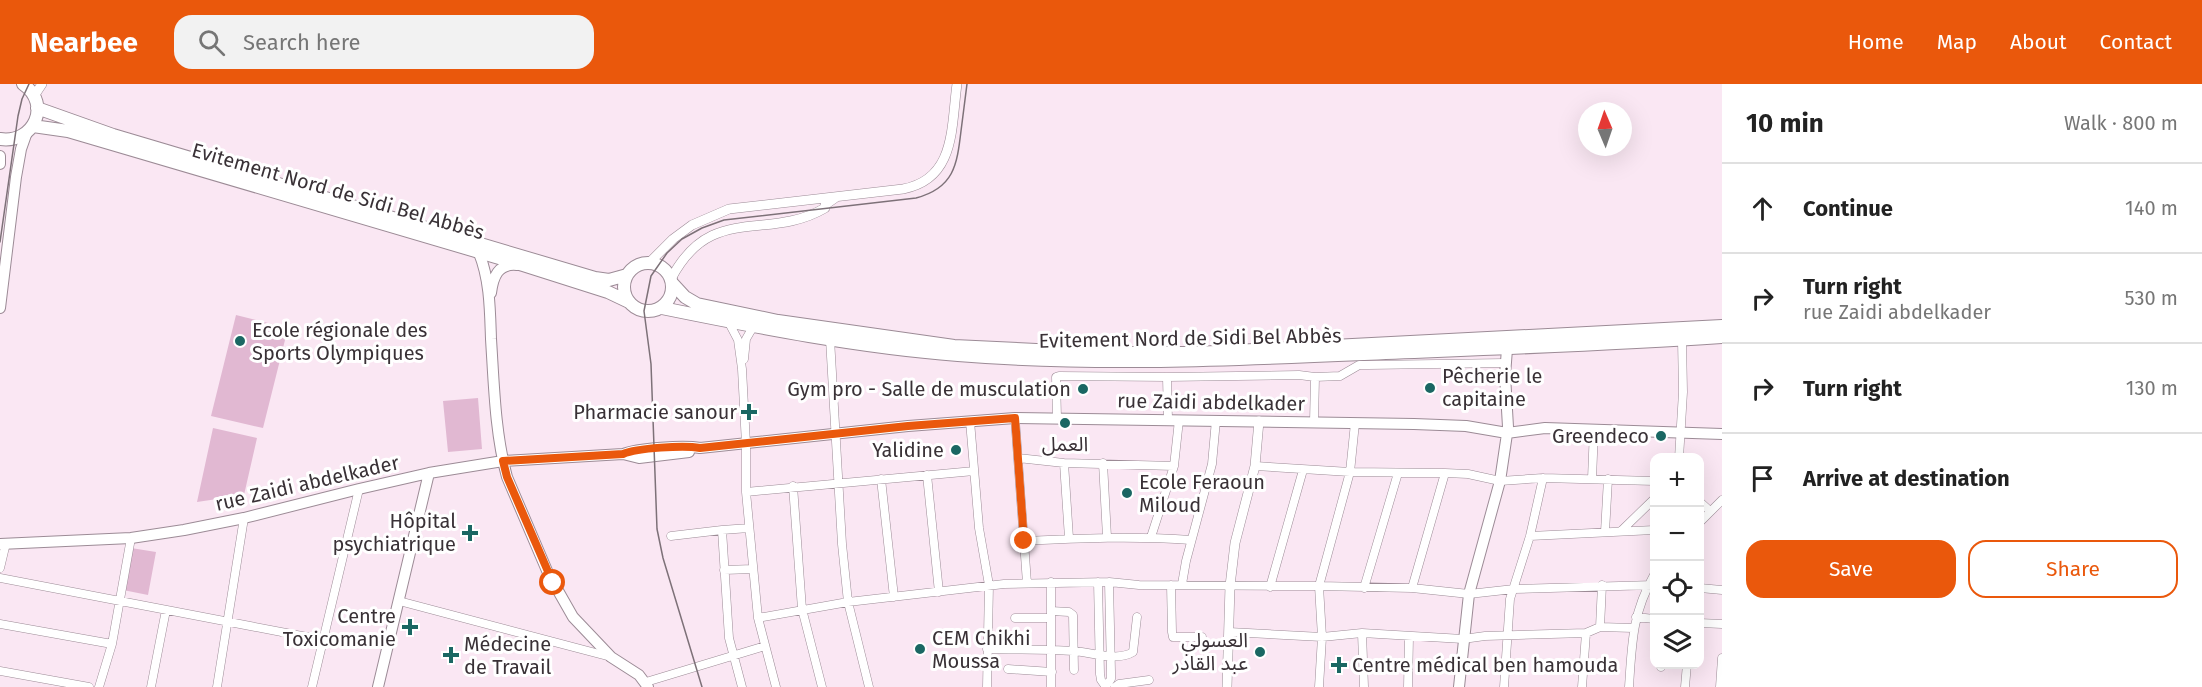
<!DOCTYPE html>
<html lang="en">
<head>
<meta charset="utf-8">
<style>
  :root { --surface:#fff; --page:#f2f2f2; --text:#222; --muted:#767676; --line:#e0e0e0; --accent:#ea580c }
  body { margin:0; font-family:"Fira Sans","Noto Sans Arabic",sans-serif; background:var(--page); color:var(--text) }
  .controls { position:absolute; right:18px; bottom:18px; display:grid; overflow:hidden; border-radius:12px; box-shadow:0 6px 24px #0002 }
  .controls button { width:54px; height:54px; display:grid; place-items:center; padding:0; border:0; border-bottom:2px solid var(--line); background:var(--surface); color:var(--text); font:30px sans-serif }
  .compass { position:absolute; left:1578px; top:18px; width:54px; height:54px; border-radius:50%; background:var(--surface); box-shadow:0 6px 24px #0002; rotate:358deg }
  .stop { position:absolute; width:18px; height:18px; margin:-14px; border:4px solid #ea580c; border-radius:50%; background:#fff }
  .stop.end { background:#ea580c; border-color:#fff; box-shadow:0 2px 6px #0008 }
  .list { margin:0; padding:0; list-style:none }
  h2 { display:flex; justify-content:space-between; align-items:center; height:78px; margin:0; padding:0 24px; font-size:26px }
  h2 small { font-size:20px; font-weight:400; color:var(--muted) }
  .list li { display:grid; grid-template-columns:39px 1fr auto; gap:18px; align-items:center; box-sizing:border-box; height:90px; padding:0 24px; border-top:2px solid var(--line) }
  .list b { display:block; font-size:22px; white-space:nowrap }
  .list p { margin:0; font-size:20px; white-space:nowrap; color:var(--muted) }
  .list em { font-size:20px; font-style:normal; color:var(--muted) }
  .actions { display:flex; gap:12px; padding:18px 24px }
  .actions a { flex:1; padding:14px 0; border:2px solid var(--accent); border-radius:18px; text-align:center; font-size:21px; color:var(--accent) }
  .actions .main { background:var(--accent); color:#fff }
  .icon { flex:none; width:33px; height:33px; fill:none; stroke:currentColor; stroke-width:2; stroke-linecap:round; stroke-linejoin:round }
  .map { position:relative; flex:none; width:1722px; height:603px; overflow:hidden }
  header { display:flex; align-items:center; gap:36px; box-sizing:border-box; height:84px; padding:0 30px; background:var(--accent); color:#fff }
  header strong { font-size:28px }
  nav { display:flex; gap:33px; margin-inline-start:auto; font-size:21px }
  .search { width:420px; height:54px; background:var(--page); display:flex; align-items:center; gap:15px; box-sizing:border-box; padding:0 21px; border-radius:18px; color:var(--muted); font-size:22px }
  main { display:flex }
  aside { flex:1; background:var(--surface) }
  .map>svg:first-child { display:block }
  .green { fill:#e1b8d2 }
  .lines { fill:none; stroke-linecap:round; stroke-linejoin:round }
  .minor-casing { stroke:#9c8b96; stroke-width:9 }
  .tertiary-casing { stroke:#9c8b96; stroke-width:10 }
  .secondary-casing { stroke:#9c8b96; stroke-width:12 }
  .trunk-casing { stroke:#9c8b96; stroke-width:14 }
  .minor { stroke:#fff; stroke-width:8 }
  .tertiary { stroke:#fff; stroke-width:9 }
  .secondary { stroke:#fff; stroke-width:10 }
  .trunk { stroke:#fff; stroke-width:12 }
  .tram { stroke:#7d7178; stroke-width:1.5 }
  .route { stroke:#ea580c; stroke-width:8 }
  .poi-dot { fill:#1a6763; stroke:#fff; stroke-width:2 }
  .labels { text-anchor:middle; dominant-baseline:central; stroke-width:6; stroke-linejoin:round; paint-order:stroke }
  .street-label { font-size:20px; fill:#393136; stroke:#fff }
  .poi-label { font-size:20px; fill:#393136; stroke:#fff; text-anchor:end }
</style>
</head>
<body>
<header>
<strong>Nearbee</strong>
<div class="search"><svg class="icon" aria-label="search" viewBox="0 0 24 24"><circle cx="10" cy="10" r="6"/><path d="M15 15l6 6"/></svg>Search here</div>
<nav><a>Home</a><a>Map</a><a>About</a><a>Contact</a></nav>
</header>
<main>
<div class="map">
<svg width="1722" height="603" viewBox="0 0 1722 603">
  <rect width="100%" height="100%" fill="#fae7f3"/>
  <path class="green" d="M236 231 288 244 263 344 211 332Z
    M478 314 482 365 448 368 443 317Z
    M213 344 257 354 244 411 197 418Z
    M131 464 156 468 148 511 123 506Z"/>
  <g class="lines">
    <g class="minor-casing">
      <path id="minor" d="M728 237 738 256 742 285 746 360V408L758 534 776 603
        M830 255 842 460 848 518 869 603
        M744 275 746 255 753 243
        M1167 293 1168 336
        M1315 293 1340 292 1359 281H1368L1505 279
        M1015 334 1027 499
        M1057 334 1056 293 1059 292 1167 293 1299 291 1315 293 1314 338
        M970 337 979 444 989 501 987 603
        M1018 374 1064 379 1174 382
        M1679 374 1683 308 1682 256
        M1064 379 1069 454
        M1103 379 1107 453
        M1255 382 1350 388 1445 389 1468 390 1500 397 1543 394 1654 397
        M927 391 939 508
        M881 395 894 513
        M1592 395 1594 345
        M793 402 802 525 822 603
        M746 408 974 387
        M1700 418 1710 427
        M1700 438 1722 416
        M1621 447 1654 415
        M1605 448 1608 395
        M671 452 722 446
        M1530 452 1654 446
        M1151 453 1174 382 1179 336
        M1024 457C1081 454 1135 452 1191 456
        M0 484 6 459
        M724 486 753 485
        M0 494 323 556
        M1051 498V603
        M1098 498 1100 590 1101 596 1106 603
        M1182 500 1186 477 1212 380 1216 336
        M1171 501 1172 548 1173 553H1202
        M1270 503 1303 386
        M1364 504 1398 389
        M1412 504 1445 389
        M1700 504 1722 506
        M399 517 611 573
        M1051 527 1069 528 1073 531 1074 586
        M1636 533 1654 535
        M758 534 848 518 1004 500 1109 498 1139 501 1319 502 1412 504 1469 510 1514 505 1654 501
        M1015 534H1051
        M1700 539 1722 540
        M0 540 112 560
        M1600 543 1602 501
        M1229 548 1322 553 1362 549 1463 555 1485 552 1586 549 1600 543 1633 544
        M1362 549 1364 603
        M987 565C1016 566 1045 565 1073 567 1091 568 1117 578 1133 568L1137 533
        M1661 583V580
        M1008 585 1052 588
        M0 587 89 603
        M646 598 765 562
        M1106 602 1111 595V588L1109 498
        M99 603 112 560 131 454
        M151 603 166 526
        M217 603 244 434
        M312 603 359 405
        M742 603 729 554 722 446 749 444
        M1115 603 1119 600 1149 596
        M1319 603 1322 553 1319 502 1350 388 1355 339
        M1408 603 1409 553
        M1504 603 1510 515 1530 452 1543 394
        M1582 603 1586 549
        M1629 603C1632 559 1632 530 1654 491
        M1685 603 1687 580
        M1720 603 1722 574"/>
    </g>
    <g class="tertiary-casing">
      <path id="tertiary" d="M34 12 42 0
        M649 179 673 155 692 141 729 125 903 105C956 95 951 43 957 0
        M671 195C711 118 767 158 825 124V121L835 114
        M1227 603 1230 502 1235 459 1255 382 1259 337"/>
    </g>
    <g class="secondary-casing">
      <path id="secondary" d="M0 72V80
        M479 169C490 196 490 227 491 255 494 301 495 349 507 393L548 489 573 533 611 573 639 591 648 603
        M491 209C493 193 498 179 517 181
        M0 224 16 93 21 65 27 48
        M623 370 639 374 689 368
        M0 460 131 454 184 446 244 434 359 405 429 389 503 377 623 370C637 364 685 361 700 364L908 342 1015 334 1414 340 1466 342 1507 349 1545 344 1722 350
        M378 603 429 389
        M1459 603 1469 510 1500 397 1508 343 1505 291 1507 265"/>
    </g>
    <g class="trunk-casing">
      <path id="trunk" d="M37 24 113 51 595 194 609 196 627 191
        M33 42 68 47 523 181 608 208 629 218
        M0 55C34 60 52 20 23 0
        M624 203a24 24 0 1 1 48 0a24 24 0 1 1-48 0Z
        M673 200 685 213 697 220 778 237 954 262 1098 269H1196L1254 266 1722 242
        M662 224C760 244 858 263 958 271 1093 282 1228 276 1364 270 1483 265 1603 261 1722 253"/>
    </g>
    <use href="#minor" class="minor"/>
    <use href="#tertiary" class="tertiary"/>
    <use href="#secondary" class="secondary"/>
    <use href="#trunk" class="trunk"/>
    <path class="tram" d="M0 158 18 32 22 15 29 0
      M702 603 663 474 657 445 651 280 644 227 651 192 667 169 682 155 702 144 724 136 916 114C954 104 957 81 961 47 963 31 965 16 967 0"/>
  </g>
  <g class="lines">
    <path class="route" d="M553 499 507 393 503 377 623 370C637 364 684 361 700 364L908 342 1015 334 1024 457"/>
  </g>
  <g class="poi-dot">
    <circle cx="240" cy="257" r="6"/>
    <circle cx="1430" cy="304" r="6"/>
    <circle cx="1083" cy="305" r="6"/>
    <path d="M746 319h6v6h6v6h-6v6h-6v-6h-6v-6h6z"/>
    <circle cx="1065" cy="339" r="6"/>
    <circle cx="1661" cy="352" r="6"/>
    <circle cx="956" cy="366" r="6"/>
    <circle cx="1127" cy="409" r="6"/>
    <path d="M467 440h6v6h6v6h-6v6h-6v-6h-6v-6h6z"/>
    <path d="M407 534h6v6h6v6h-6v6h-6v-6h-6v-6h6z"/>
    <circle cx="920" cy="565" r="6"/>
    <circle cx="1260" cy="568" r="6"/>
    <path d="M448 562h6v6h6v6h-6v6h-6v-6h-6v-6h6z"/>
    <path d="M1336 572h6v6h6v6h-6v6h-6v-6h-6v-6h6z"/>
  </g>
  <g class="labels">
    <g class="street-label">
      <text transform="translate(338 107) rotate(16)">Evitement Nord de Sidi Bel Abbès</text>
      <text transform="translate(1190 254) rotate(-1)">Evitement Nord de Sidi Bel Abbès</text>
      <text transform="translate(1211 318) rotate(1)">rue Zaidi abdelkader</text>
      <text transform="translate(307 399) rotate(-13)">rue Zaidi abdelkader</text>
    </g>
    <g class="poi-label">
      <text x="252" y="246" text-anchor="start">Ecole régionale des<tspan x="252" dy="23">Sports Olympiques</tspan></text>
      <text x="1442" y="292" text-anchor="start">Pêcherie le<tspan x="1442" dy="23">capitaine</tspan></text>
      <text x="1071" y="305">Gym pro - Salle de musculation</text>
      <text x="737" y="328">Pharmacie sanour</text>
      <text x="1649" y="352">Greendeco</text>
      <text x="1065" y="360" text-anchor="middle">العمل</text>
      <text x="944" y="366">Yalidine</text>
      <text x="1139" y="398" text-anchor="start">Ecole Feraoun<tspan x="1139" dy="23">Miloud</tspan></text>
      <text x="456" y="437">Hôpital<tspan x="456" dy="23">psychiatrique</tspan></text>
      <text x="396" y="532">Centre<tspan x="396" dy="23">Toxicomanie</tspan></text>
      <text x="932" y="554" text-anchor="start">CEM Chikhi<tspan x="932" dy="23">Moussa</tspan></text>
      <text x="1248" y="556">العسولي<tspan x="1248" dy="23">عبد القادر</tspan></text>
      <text x="464" y="560" text-anchor="start">Médecine<tspan x="464" dy="23">de Travail</tspan></text>
      <text x="1352" y="581" text-anchor="start">Centre médical ben hamouda</text>
    </g>
  </g>
</svg>
<div class="controls">
<button>+</button>
<button>−</button>
<button><svg class="icon" aria-label="locate" viewBox="0 0 24 24"><circle cx="12" cy="12" r="6"/><path d="M12 2v4M12 18v4M2 12h4M18 12h4"/></svg></button>
<button><svg class="icon" aria-label="layers" viewBox="0 0 24 24"><path d="M12 4l9 5-9 5-9-5zM3 14l9 5 9-5"/></svg></button>
</div>
<svg class="compass" viewBox="-18 -18 36 36"><path d="M0-13l5 13h-10z" fill="#e53935"/><path d="M0 13l5-13h-10z" fill="#767676"/></svg>
<div class="stop" style="left:553px;top:499px"></div>
<div class="stop end" style="left:1024px;top:457px"></div>
</div>
<aside>
<h2>10 min<small>Walk · 800 m</small></h2>
<ul class="list">
<li><svg class="icon" aria-label="ahead" viewBox="0 0 24 24"><path d="M12 20V5M6 11l6-6 6 6"/></svg><div><b>Continue</b></div><em>140 m</em></li>
<li><svg class="icon" aria-label="right" viewBox="0 0 24 24"><path d="M7 20v-9h11M14 6l5 5-5 5"/></svg><div><b>Turn right</b><p>rue Zaidi abdelkader</p></div><em>530 m</em></li>
<li><svg class="icon" aria-label="right" viewBox="0 0 24 24"><path d="M7 20v-9h11M14 6l5 5-5 5"/></svg><div><b>Turn right</b></div><em>130 m</em></li>
<li><svg class="icon" aria-label="arrive" viewBox="0 0 24 24"><path d="M6 21V4h12l-3 4 3 4H6"/></svg><div><b>Arrive at destination</b></div></li>
</ul>
<div class="actions"><a class="main">Save</a><a>Share</a></div>
</aside>
</main>
</body>
</html>
